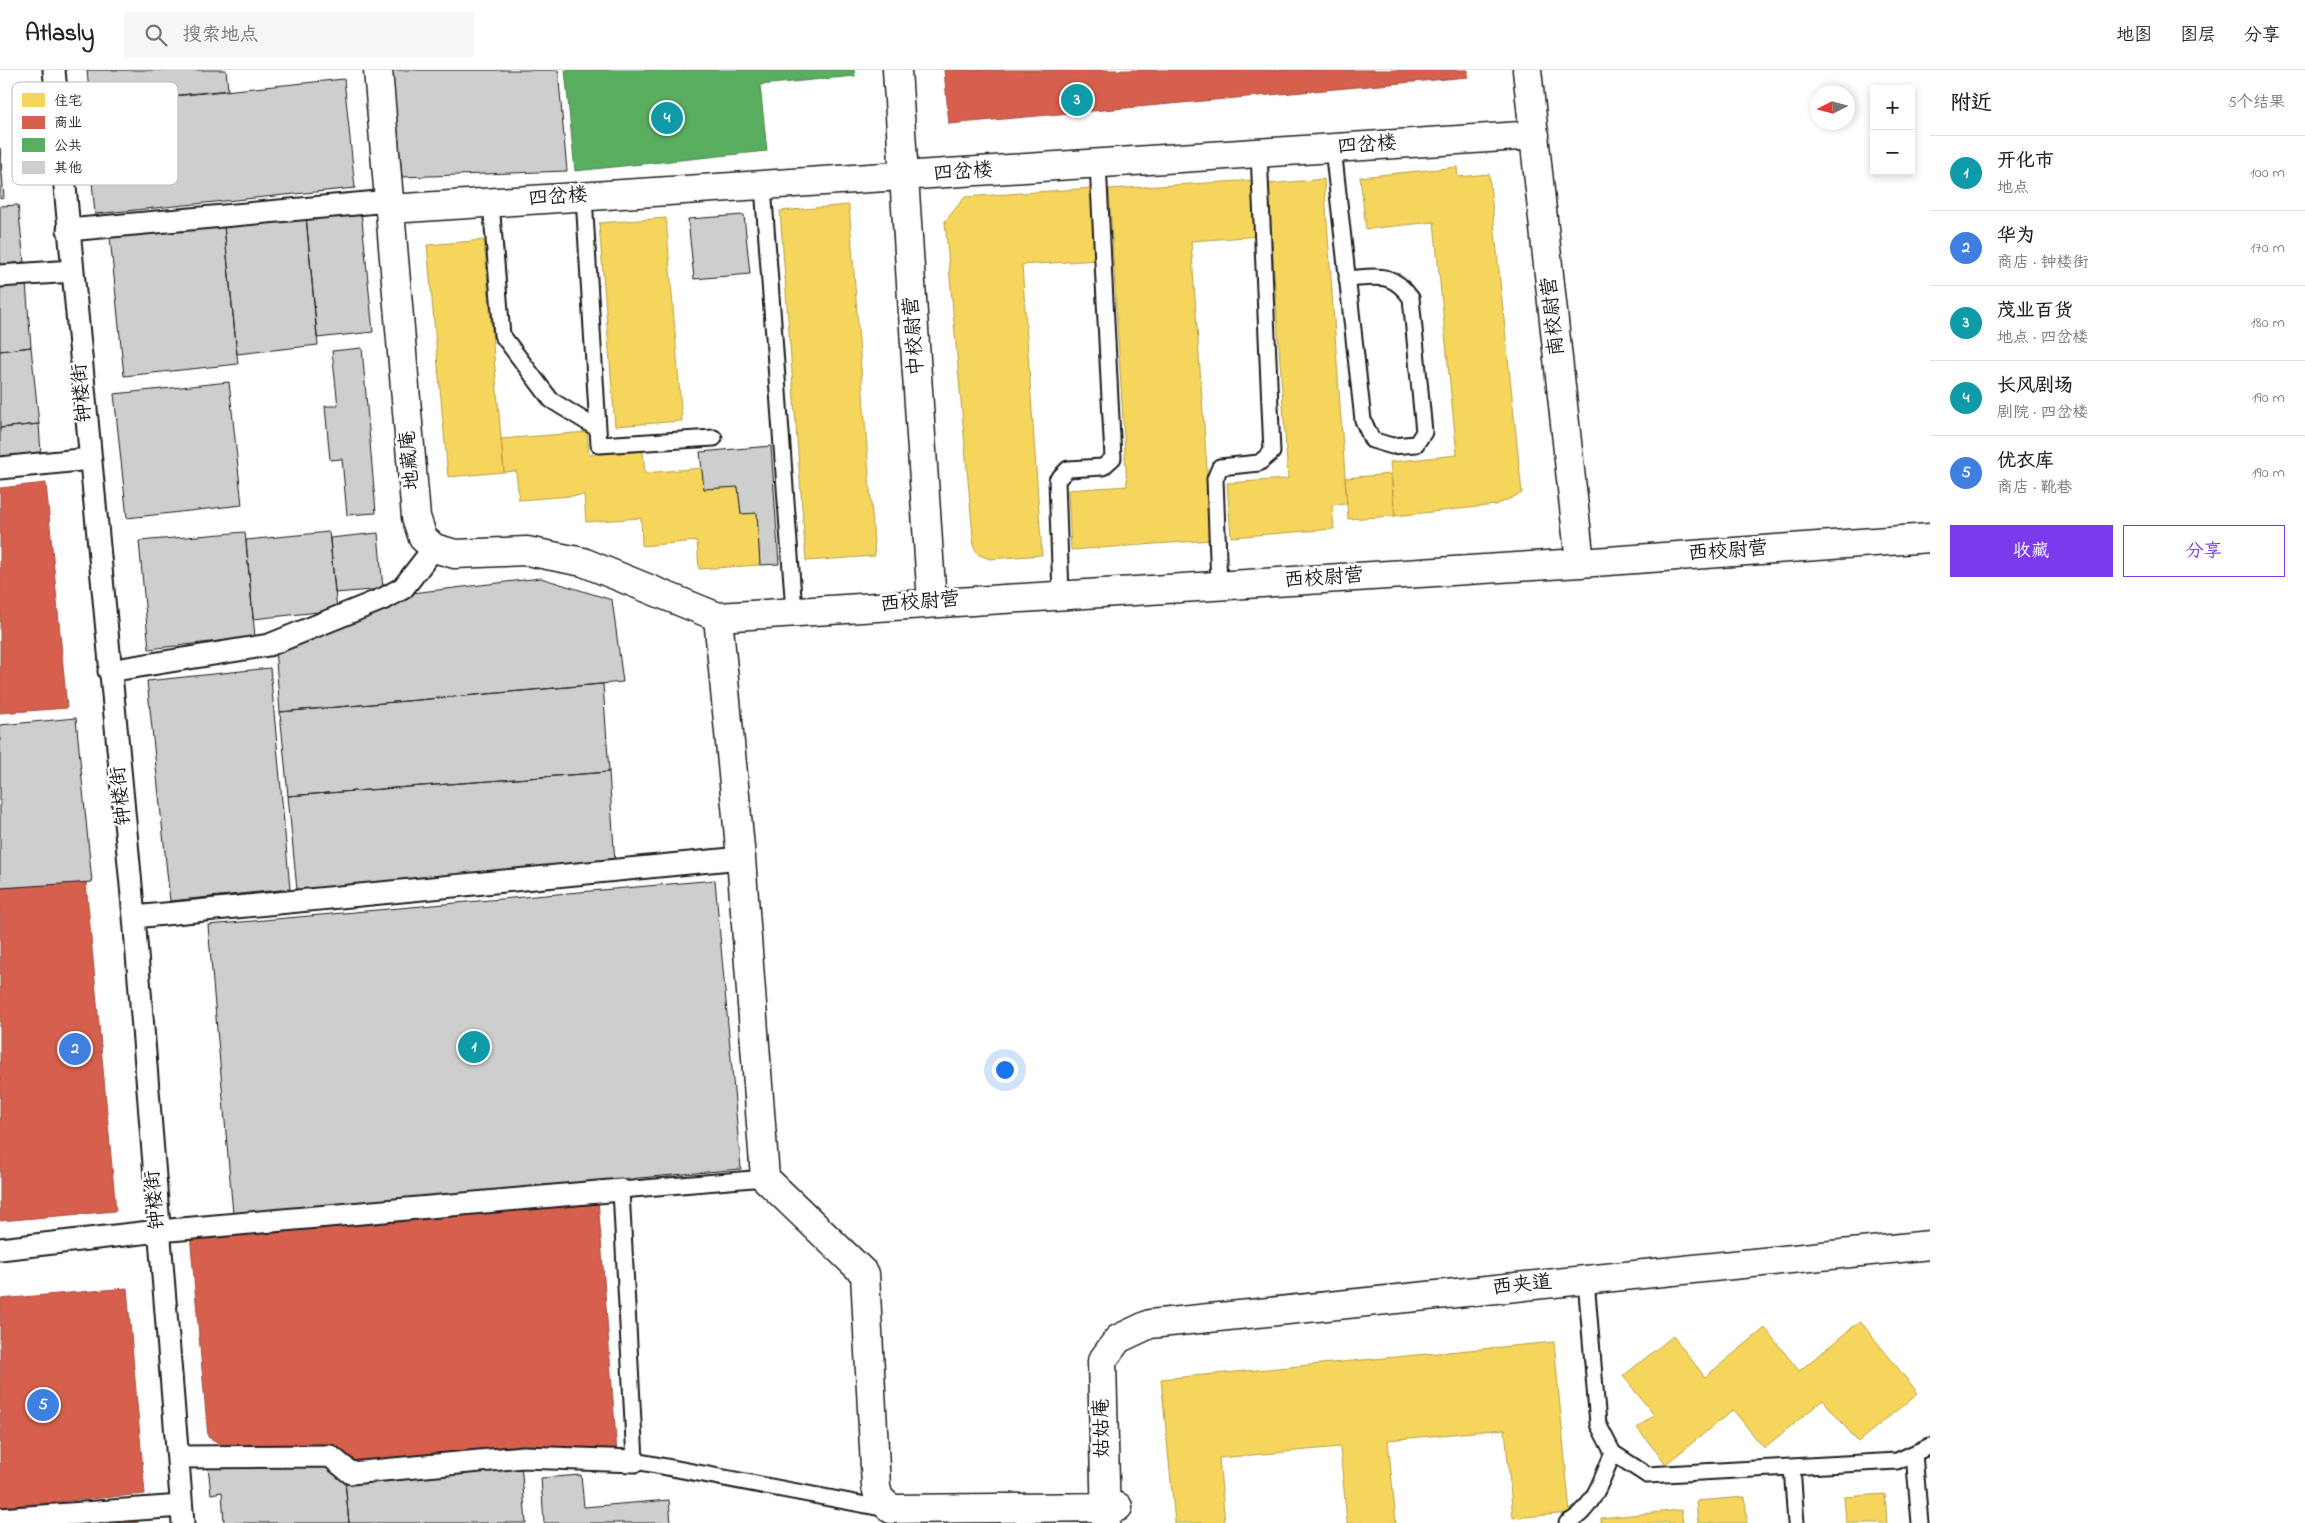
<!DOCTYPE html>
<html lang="zh">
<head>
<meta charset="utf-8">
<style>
  :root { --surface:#fff; --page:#f6f6f6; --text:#222; --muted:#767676; --line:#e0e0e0; --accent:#7c3aed }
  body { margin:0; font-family:"Indie Flower","LXGW WenKai TC",sans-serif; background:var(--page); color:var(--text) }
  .controls { position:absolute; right:15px; top:15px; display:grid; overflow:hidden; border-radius:0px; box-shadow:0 2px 8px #0003 }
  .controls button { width:45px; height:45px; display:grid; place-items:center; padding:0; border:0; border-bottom:1px solid var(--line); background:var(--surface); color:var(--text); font:25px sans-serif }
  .compass { position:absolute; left:1810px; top:15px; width:45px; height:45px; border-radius:50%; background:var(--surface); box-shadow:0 2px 8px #0003; rotate:264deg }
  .you { position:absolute; left:1004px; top:999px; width:18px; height:18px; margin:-12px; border:4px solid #fff; border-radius:50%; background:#1a73e8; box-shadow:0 0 0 8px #1a73e833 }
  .badge { display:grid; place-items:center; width:32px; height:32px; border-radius:50%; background:var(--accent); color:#fff; font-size:16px; font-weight:700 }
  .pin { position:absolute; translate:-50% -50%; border:2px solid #fff; box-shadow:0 1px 5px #0006 }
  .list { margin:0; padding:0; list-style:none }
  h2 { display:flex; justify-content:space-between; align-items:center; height:65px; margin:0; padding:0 20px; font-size:21px }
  h2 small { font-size:16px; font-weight:400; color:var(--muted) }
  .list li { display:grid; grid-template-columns:32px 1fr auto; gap:15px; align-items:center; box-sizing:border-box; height:75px; padding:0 20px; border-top:1px solid var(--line) }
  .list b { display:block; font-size:19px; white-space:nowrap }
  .list p { margin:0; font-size:16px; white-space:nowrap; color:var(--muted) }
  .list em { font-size:16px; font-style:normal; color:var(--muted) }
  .actions { display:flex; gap:10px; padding:15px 20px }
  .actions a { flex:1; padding:11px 0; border:1px solid var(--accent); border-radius:0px; text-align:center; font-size:18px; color:var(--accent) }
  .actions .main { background:var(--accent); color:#fff }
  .icon { flex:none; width:28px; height:28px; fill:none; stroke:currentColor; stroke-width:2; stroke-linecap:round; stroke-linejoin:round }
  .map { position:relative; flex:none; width:1930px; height:1453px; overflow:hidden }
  header { display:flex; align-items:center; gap:30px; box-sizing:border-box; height:70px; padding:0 25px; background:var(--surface); border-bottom:1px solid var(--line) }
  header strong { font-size:24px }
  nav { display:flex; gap:28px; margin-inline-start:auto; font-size:18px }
  .search { width:350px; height:45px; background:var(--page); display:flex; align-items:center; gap:12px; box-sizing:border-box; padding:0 18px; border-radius:0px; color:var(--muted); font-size:19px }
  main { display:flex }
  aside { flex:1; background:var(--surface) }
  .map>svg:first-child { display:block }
  .homes { fill:#f6d55c; stroke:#b59e49 }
  .shops { fill:#d6604d; stroke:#9e4c3e }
  .public { fill:#5aae61; stroke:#47824c }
  .building { fill:#cecece; stroke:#1c1c1c }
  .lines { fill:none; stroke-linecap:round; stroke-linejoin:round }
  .service-casing { stroke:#1c1c1c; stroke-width:19 }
  .pedestrian-casing { stroke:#1c1c1c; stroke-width:25 }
  .minor-casing { stroke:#1c1c1c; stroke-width:31 }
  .service { stroke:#fff; stroke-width:15 }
  .pedestrian { stroke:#fff; stroke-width:21 }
  .minor { stroke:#fff; stroke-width:28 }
  .labels { text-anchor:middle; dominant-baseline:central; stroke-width:5; stroke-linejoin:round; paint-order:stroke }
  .street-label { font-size:20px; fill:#1c1c1c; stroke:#fff }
  .key { fill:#fff; stroke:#bbb; stroke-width:1 }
  .key-label { font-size:14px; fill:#1c1c1c }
</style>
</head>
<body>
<header>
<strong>Atlasly</strong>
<div class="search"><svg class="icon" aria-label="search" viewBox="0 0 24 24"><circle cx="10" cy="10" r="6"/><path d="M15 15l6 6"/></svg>搜索地点</div>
<nav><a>地图</a><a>图层</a><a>分享</a></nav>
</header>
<main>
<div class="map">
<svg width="1930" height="1453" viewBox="0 0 1930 1453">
  <rect width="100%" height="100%" fill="#fff"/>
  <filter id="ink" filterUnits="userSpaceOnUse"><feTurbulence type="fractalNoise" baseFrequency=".02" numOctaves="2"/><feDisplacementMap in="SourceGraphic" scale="10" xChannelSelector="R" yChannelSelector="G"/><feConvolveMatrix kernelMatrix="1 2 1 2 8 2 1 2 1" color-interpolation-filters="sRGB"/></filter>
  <g filter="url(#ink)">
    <path class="homes" d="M1457 97 1458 107 1489 104 1522 423 1496 435 1395 446 1390 392 1457 385 1434 152 1366 159 1360 107Z
      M1324 109 1347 434 1332 435 1334 459 1231 467 1227 413 1288 409 1268 114Z
      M1256 110 1260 166 1191 171 1212 470 1071 480 1068 420 1127 416 1109 119Z
      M1092 118 1097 190 1022 195 1042 485 990 489 979 485 974 478 945 151 965 127Z
      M849 135 875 486 806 491 780 141Z
      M666 148 682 351 615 356 599 153Z
      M484 170 504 402 448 407 427 175Z
      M587 362 589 385 643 381 645 403 702 398 704 419 738 417 741 444 757 443 760 495 699 499 697 471 642 476 641 448 586 452 584 425 519 430 516 401 504 402 501 369Z
      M1391 404 1395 446 1348 449 1345 408Z
      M1860 1251 1918 1323 1858 1372 1823 1330 1764 1378 1733 1340 1666 1394 1637 1358 1654 1345 1623 1306 1673 1266 1705 1307 1765 1258 1799 1301Z
      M1554 1272 1570 1443 1513 1448 1505 1359 1388 1370 1396 1453H1347L1340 1377 1219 1388 1225 1453H1175L1161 1309Z
      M1885 1424 1887 1453H1846L1844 1427Z
      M1745 1427 1747 1453H1698L1696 1431Z
      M1681 1440 1683 1453H1601V1448Z"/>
    <path class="shops" d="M944 0H1468V7L949 54Z
      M46 413 67 638 0 643V418Z
      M86 812 116 1141 0 1151V818Z
      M598 1129 617 1383 357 1394 226 1377 208 1367 190 1164Z
      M127 1218 145 1424 0 1437V1229Z
      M138 1450V1453H98Z"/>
    <path class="public" d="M565 0H854L855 6 760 15 767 81 575 101Z"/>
    <path class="building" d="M87 0H226L228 20 90 34Z
      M392 0H558L567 101 402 107Z
      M344 9 355 118 95 144 85 35Z
      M0 78 4 128 0 129Z
      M18 135 24 192 0 195V136Z
      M361 140 373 262 317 268 306 146Z
      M744 145 750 204 694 209 688 149Z
      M306 146 318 275 237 284 224 156Z
      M224 156 238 294 124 306 110 167Z
      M26 213 31 277 0 281V217Z
      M31 277 39 354 0 358V281Z
      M362 278 376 443 347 445 342 389 330 390 325 336H338L332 281Z
      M229 312 242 435 127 448 114 324Z
      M39 354 41 384 0 388V358Z
      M771 376 779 494 760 495 757 443 741 444 738 417 704 419 700 382Z
      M245 462 255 567 149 579 139 471Z
      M329 462 337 540 253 549 246 470Z
      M378 463 383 519 335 523 330 468Z
      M541 508 612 530 623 612 280 642 275 578 403 532V524Z
      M270 598 290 819 170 831 147 611Z
      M603 614 609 702 288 726 280 642Z
      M76 648 92 812 0 818V655Z
      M609 702 615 793 297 820 288 726Z
      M715 810 741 1099 233 1144 208 855Z
      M329 1391 345 1411 349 1453H224L222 1422 211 1424 208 1396Z
      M521 1393 526 1453H349L345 1411Z
      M581 1405 584 1437 669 1430 671 1453H544L541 1408Z"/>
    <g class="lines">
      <g class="service-casing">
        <path id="service" d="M1333 78 1363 350 1372 370 1392 376 1416 374 1424 362 1411 228C1392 201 1377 207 1347 209
          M763 116 794 541
          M584 127 599 375 714 368
          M491 133 502 265 551 330 598 359
          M1219 515 1215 409 1220 397 1259 393 1272 382 1259 83
          M1061 525 1057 410 1068 399 1103 397 1113 388 1098 94
          M765 1108 621 1120 635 1391 887 1439
          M1586 1210 1598 1354 1613 1383 1647 1405 1897 1391 1930 1376
          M1914 1384 1920 1453
          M1792 1397 1796 1453
          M1567 1453C1593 1441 1602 1408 1613 1383"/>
      </g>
      <g class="pedestrian-casing">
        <path id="pedestrian" d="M54 0 134 847 183 1453
          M68 160 389 131
          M0 206 72 201
          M0 398 90 389
          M109 601 269 575 385 528 403 518 434 478
          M134 847 741 788
          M0 1179 159 1161 621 1120
          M178 1387 330 1386 351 1403 523 1387 635 1391
          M0 1449 181 1436"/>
      </g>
      <g class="minor-casing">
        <path id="minor" d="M378 0 416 447 423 468 434 478 455 484 527 481 583 492 718 547 1580 493 1930 468
          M897 0 932 533
          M1527 0 1580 493
          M390 139 1535 65
          M718 547 741 788 765 1108 865 1204 876 1417 879 1428 891 1439 1118 1437
          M1106 1453 1102 1291 1118 1269 1150 1254 1930 1175"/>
      </g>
      <use href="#service" class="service"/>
      <use href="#pedestrian" class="pedestrian"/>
      <use href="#minor" class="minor"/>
    </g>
  </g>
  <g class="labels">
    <g class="street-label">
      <text transform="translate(1367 76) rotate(-4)">四岔楼</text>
      <text transform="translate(963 103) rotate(-4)">四岔楼</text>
      <text transform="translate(558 128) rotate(-4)">四岔楼</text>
      <text transform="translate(1554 246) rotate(-96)">南校尉营</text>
      <text transform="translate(915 266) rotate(-94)">中校尉营</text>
      <text transform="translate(83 323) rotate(-95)">钟楼街</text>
      <text transform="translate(411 390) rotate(-95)">地藏庵</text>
      <text transform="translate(1728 482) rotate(-4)">西校尉营</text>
      <text transform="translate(1324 509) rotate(-4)">西校尉营</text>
      <text transform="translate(920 533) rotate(-4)">西校尉营</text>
      <text transform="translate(122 726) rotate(-96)">钟楼街</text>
      <text transform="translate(156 1130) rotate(-95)">钟楼街</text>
      <text transform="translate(1522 1216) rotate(-6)">西夹道</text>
      <text transform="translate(1103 1358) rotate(-91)">姑姑庵</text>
    </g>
  </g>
  <rect x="12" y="12" width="166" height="103" rx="8" class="key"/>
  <rect x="22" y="23" width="23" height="14" fill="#f6d55c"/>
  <rect x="22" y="46" width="23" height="13" fill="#d6604d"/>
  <rect x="22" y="68" width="23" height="14" fill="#5aae61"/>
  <rect x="22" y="91" width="23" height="13" fill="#cecece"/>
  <g class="key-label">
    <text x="54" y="35">住宅</text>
    <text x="54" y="57">商业</text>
    <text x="54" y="80">公共</text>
    <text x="54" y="102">其他</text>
  </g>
</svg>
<div class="controls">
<button>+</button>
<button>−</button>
</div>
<svg class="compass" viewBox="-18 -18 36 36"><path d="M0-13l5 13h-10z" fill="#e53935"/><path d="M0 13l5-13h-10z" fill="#767676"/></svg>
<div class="you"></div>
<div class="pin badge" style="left:474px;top:977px;background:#0f9aa8">1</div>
<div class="pin badge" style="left:75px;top:979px;background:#3f7fe0">2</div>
<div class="pin badge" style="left:1077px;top:30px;background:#0f9aa8">3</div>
<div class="pin badge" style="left:667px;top:48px;background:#0f9aa8">4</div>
<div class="pin badge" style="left:43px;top:1335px;background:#3f7fe0">5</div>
</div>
<aside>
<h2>附近<small>5个结果</small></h2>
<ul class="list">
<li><span class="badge" style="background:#0f9aa8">1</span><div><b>开化市</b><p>地点</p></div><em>100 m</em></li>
<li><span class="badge" style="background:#3f7fe0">2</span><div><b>华为</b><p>商店 · 钟楼街</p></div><em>170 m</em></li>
<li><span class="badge" style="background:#0f9aa8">3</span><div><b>茂业百货</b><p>地点 · 四岔楼</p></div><em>180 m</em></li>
<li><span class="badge" style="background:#0f9aa8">4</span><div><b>长风剧场</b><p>剧院 · 四岔楼</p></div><em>190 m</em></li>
<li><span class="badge" style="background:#3f7fe0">5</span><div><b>优衣库</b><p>商店 · 靴巷</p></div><em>190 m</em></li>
</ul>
<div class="actions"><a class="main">收藏</a><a>分享</a></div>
</aside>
</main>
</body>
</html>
